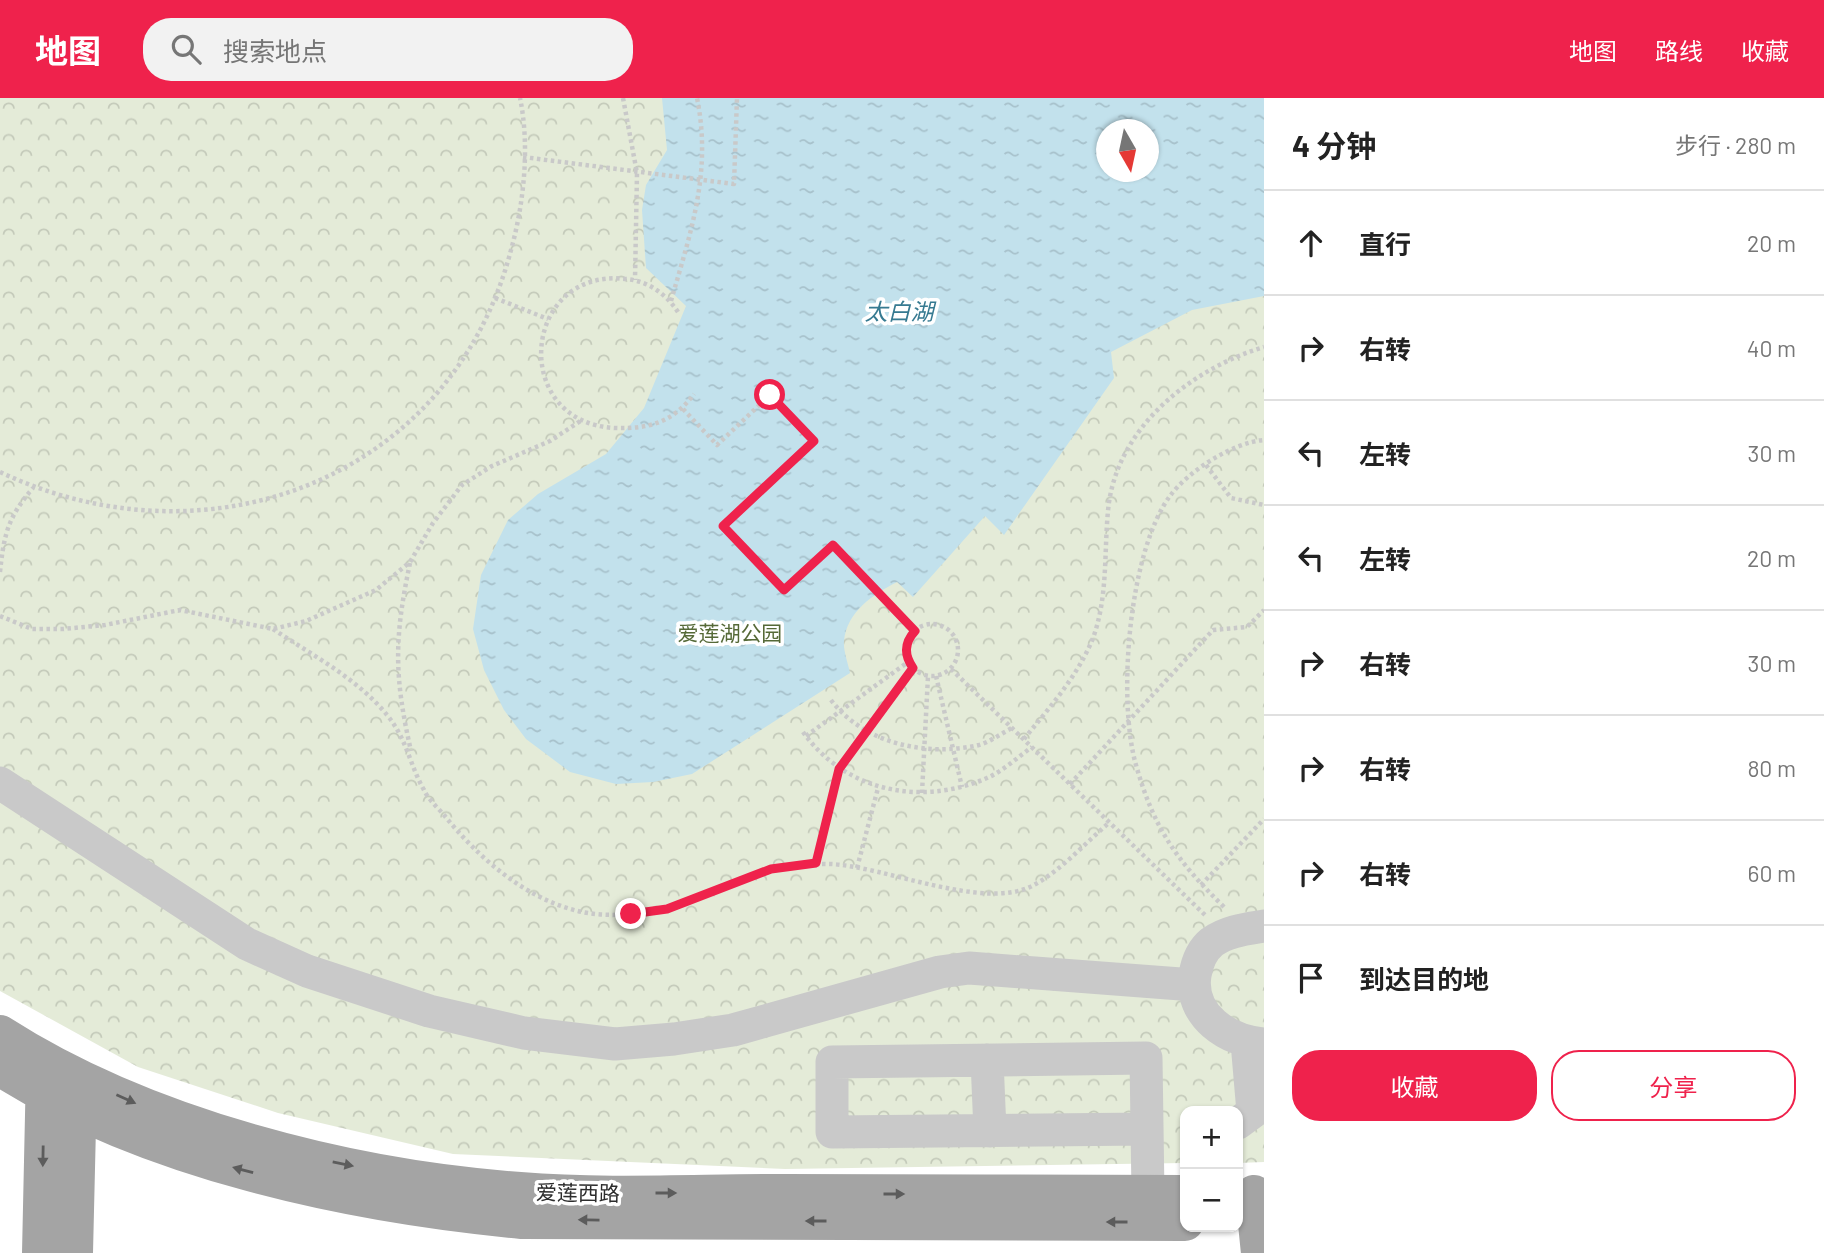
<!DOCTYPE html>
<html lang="zh">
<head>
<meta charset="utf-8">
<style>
  :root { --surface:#fff; --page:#f2f2f2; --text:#222; --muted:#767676; --line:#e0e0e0; --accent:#ef224c }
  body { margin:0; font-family:Barlow,"Noto Sans SC",sans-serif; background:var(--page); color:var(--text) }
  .controls { position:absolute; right:21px; bottom:21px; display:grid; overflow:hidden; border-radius:14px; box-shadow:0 2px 5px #0004 }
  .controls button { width:63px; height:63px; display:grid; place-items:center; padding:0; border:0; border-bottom:2px solid var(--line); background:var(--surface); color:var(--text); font:35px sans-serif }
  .compass { position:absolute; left:1096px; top:21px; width:63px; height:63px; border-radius:50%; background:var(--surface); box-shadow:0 2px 5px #0004; rotate:171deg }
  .stop { position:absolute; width:21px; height:21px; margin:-16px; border:5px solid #ef224c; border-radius:50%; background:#fff }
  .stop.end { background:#ef224c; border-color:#fff; box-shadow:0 2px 7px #0008 }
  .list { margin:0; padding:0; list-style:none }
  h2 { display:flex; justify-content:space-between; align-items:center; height:91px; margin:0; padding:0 28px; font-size:30px }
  h2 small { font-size:23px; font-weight:400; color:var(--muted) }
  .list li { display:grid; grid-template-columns:46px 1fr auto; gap:21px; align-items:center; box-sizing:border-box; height:105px; padding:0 28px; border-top:2px solid var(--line) }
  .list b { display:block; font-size:26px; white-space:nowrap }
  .list em { font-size:23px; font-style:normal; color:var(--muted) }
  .actions { display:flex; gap:14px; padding:21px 28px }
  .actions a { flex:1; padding:16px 0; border:2px solid var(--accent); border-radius:28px; text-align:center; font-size:24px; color:var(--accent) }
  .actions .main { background:var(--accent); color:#fff }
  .icon { flex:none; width:38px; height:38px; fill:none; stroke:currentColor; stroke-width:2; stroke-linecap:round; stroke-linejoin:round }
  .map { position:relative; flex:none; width:1264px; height:1155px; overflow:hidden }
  header { display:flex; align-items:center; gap:42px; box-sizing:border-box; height:98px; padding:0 35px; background:var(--accent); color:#fff }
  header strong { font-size:33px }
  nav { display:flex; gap:38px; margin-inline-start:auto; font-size:24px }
  .search { width:490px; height:63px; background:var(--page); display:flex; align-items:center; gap:18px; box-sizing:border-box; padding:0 24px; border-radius:28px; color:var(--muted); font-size:26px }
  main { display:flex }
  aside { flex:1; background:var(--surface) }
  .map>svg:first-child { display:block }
  .forest { fill:url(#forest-crowns); fill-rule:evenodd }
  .water { fill:url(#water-ripples); fill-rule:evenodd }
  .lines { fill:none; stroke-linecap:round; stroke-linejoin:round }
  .path { stroke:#c9c9c9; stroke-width:4.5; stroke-dasharray:3.5 3.5; stroke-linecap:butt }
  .minor { stroke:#c9c9c9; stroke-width:33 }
  .major { stroke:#a4a4a4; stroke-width:38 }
  .oneway { fill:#5c5c5c }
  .route { stroke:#ef224c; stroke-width:9 }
  .labels { text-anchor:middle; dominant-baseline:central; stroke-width:7; stroke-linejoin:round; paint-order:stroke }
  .park-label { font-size:21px; fill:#556937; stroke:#fff }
  .street-label { font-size:21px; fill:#2c2c2c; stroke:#fff }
  .water-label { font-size:23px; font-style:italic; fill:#367a91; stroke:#fff }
</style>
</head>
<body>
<header>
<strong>地图</strong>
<div class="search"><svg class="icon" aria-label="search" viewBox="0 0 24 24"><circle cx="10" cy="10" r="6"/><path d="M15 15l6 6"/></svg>搜索地点</div>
<nav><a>地图</a><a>路线</a><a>收藏</a></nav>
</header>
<main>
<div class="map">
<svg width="1264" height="1155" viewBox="0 0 1264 1155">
  <defs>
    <pattern id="forest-crowns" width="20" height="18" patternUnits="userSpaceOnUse" patternTransform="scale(1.75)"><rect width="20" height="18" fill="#e4ebd8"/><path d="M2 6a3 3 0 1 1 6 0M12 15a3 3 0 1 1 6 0" fill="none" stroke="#c4caba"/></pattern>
    <pattern id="water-ripples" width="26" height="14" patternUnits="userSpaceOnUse" patternTransform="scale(1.75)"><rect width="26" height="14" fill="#c2e1ec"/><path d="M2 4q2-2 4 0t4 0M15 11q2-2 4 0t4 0" fill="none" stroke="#a7c1cb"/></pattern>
  </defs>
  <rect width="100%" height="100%" fill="#fff"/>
  <path class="forest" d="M0 0H1264V1064L1238 1065V1013H1185V1065L785 1071 453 1056 278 1015 138 969 0 893ZM1106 32H1148V74H1106Z"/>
  <path class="water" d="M662 0H1264V198L1192 212 1111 254 1114 280 1004 437 985 418 913 499 897 484C874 496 847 513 844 543 843 552 848 565 850 575L692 676 653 684 616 686 570 674 526 641 504 612 484 572 473 531 481 477 508 422 538 396 606 356 644 310 686 208 646 170 642 112 646 87 667 52ZM1106 32H1148V74H1106Z"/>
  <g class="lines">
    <path class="path" d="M623 0 637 75 635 182
      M523 59 734 86 737 0
      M495 200 548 221
      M671 203C691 133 712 74 697 0
      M678 214C666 196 648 183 626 181 521 169 509 325 615 330 650 331 673 324 694 296
      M683 311 717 347 770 297 814 343 723 428 784 492 833 447 915 533
      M1206 367 1231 400 1264 407
      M0 374C207 472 451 382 511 152 524 105 530 48 520 0
      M410 465C394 541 394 578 411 653
      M0 474C4 436 8 419 33 390
      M0 518 32 531H63L105 527 180 512 273 531 306 523 376 492 410 464 433 425 462 387 492 368 550 343 582 322
      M906 552a26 26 0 1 1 52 0a26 26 0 1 1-52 0Z
      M273 531C312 557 358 581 387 617 407 641 410 668 424 692 428 701 437 709 444 717 481 763 534 809 595 816 684 825 743 763 830 766 884 768 983 813 1032 788 1061 773 1085 745 1110 724
      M951 571 1205 817
      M936 578 962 689
      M831 602C864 646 927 659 979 647 990 644 1002 635 1012 630
      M803 634C845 693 920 709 987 680 1003 673 1018 659 1032 649
      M806 638 908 564
      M1024 641C1049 610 1078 578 1093 540 1108 499 1104 455 1108 413 1115 331 1190 271 1264 249
      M1070 686 1213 532 1247 529 1264 512
      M922 695 928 578
      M816 765 839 671 913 570
      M857 770 878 690
      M1201 787 1264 721
      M1224 809C1177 763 1154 731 1136 667 1117 601 1129 453 1170 398 1188 373 1234 344 1264 342"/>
    <path class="minor" d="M0 685 247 846 307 873 429 913 524 935 615 946 674 941 733 932 940 874 969 870 1194 887
      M1264 828C1246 831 1227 833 1212 844 1202 852 1197 865 1195 877 1189 918 1228 943 1264 946
      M987 962 990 1033
      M1238 1025 1253 1014 1247 944
      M1147 1031 832 1034V964L1146 960 1148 1096"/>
    <path class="major" d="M0 936C145 1029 350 1081 520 1093 607 1100 696 1095 783 1095 917 1096 1051 1095 1185 1096
      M0 969C146 1063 351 1106 522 1122L1185 1124
      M1254 1096 1260 1155
      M41 1155 45 971
      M74 1155 78 986"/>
  </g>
  <defs><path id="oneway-solid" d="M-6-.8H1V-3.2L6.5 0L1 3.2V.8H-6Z" transform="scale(1.75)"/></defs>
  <g class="oneway">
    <use href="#oneway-solid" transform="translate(126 1001) rotate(24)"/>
    <use href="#oneway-solid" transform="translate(43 1058) rotate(91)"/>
    <use href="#oneway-solid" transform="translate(343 1066) rotate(11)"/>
    <use href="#oneway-solid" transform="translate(243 1072) rotate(-165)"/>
    <use href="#oneway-solid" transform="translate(666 1095)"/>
    <use href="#oneway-solid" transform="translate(894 1096)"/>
    <use href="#oneway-solid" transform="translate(589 1122) rotate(-179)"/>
    <use href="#oneway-solid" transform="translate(816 1123) rotate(-180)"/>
    <use href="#oneway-solid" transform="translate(1117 1124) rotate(-180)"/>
  </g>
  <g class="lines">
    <path class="route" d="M631 816 667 811 771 771 816 765 839 671 913 570C904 557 904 545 915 533L833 447 784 492 723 428 814 343 770 297"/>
  </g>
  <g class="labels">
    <g class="park-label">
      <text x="730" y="534">爱莲湖公园</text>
    </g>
    <g class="street-label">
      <text transform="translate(578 1094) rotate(1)">爱莲西路</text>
    </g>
    <g class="water-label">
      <text x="899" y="213">太白湖</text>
    </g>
  </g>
</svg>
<div class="controls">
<button>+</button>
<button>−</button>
</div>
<svg class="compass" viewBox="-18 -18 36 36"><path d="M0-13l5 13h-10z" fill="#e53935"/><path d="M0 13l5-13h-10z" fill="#767676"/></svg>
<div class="stop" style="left:770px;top:297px"></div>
<div class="stop end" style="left:631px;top:816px"></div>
</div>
<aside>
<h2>4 分钟<small>步行 · 280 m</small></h2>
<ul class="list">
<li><svg class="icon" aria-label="ahead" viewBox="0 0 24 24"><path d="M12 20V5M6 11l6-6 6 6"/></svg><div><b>直行</b></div><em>20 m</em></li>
<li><svg class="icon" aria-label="right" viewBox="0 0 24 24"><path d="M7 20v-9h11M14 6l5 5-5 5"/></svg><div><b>右转</b></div><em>40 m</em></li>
<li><svg class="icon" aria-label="left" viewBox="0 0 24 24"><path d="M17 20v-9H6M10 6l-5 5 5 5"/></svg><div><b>左转</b></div><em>30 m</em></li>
<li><svg class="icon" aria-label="left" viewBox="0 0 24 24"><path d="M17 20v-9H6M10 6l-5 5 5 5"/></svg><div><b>左转</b></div><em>20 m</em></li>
<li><svg class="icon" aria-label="right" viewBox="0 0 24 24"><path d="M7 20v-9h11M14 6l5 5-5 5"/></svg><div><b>右转</b></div><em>30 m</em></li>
<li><svg class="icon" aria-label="right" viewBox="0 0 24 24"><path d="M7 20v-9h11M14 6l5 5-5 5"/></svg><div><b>右转</b></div><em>80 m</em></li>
<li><svg class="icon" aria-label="right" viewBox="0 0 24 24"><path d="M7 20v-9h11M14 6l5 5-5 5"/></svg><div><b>右转</b></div><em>60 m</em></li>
<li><svg class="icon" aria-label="arrive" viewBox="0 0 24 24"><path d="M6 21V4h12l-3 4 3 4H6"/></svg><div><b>到达目的地</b></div></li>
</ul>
<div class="actions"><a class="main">收藏</a><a>分享</a></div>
</aside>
</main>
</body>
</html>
